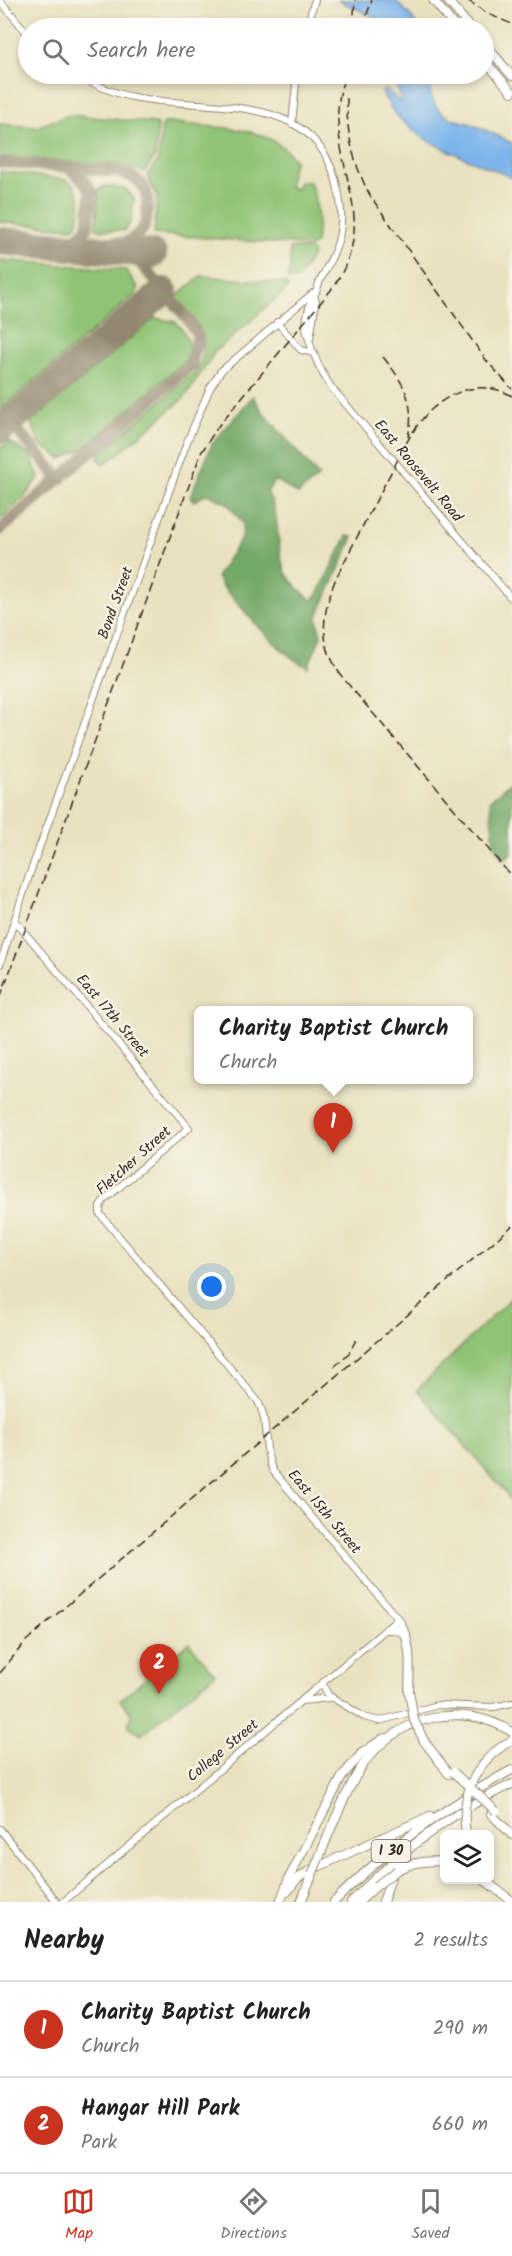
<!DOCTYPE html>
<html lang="en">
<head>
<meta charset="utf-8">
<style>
  :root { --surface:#fff; --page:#f6f6f6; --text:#222; --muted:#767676; --line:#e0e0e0; --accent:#c8321e }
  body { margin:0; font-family:Kalam,sans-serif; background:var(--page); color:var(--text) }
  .controls { position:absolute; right:18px; bottom:18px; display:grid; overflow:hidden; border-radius:9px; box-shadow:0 3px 9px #0003 }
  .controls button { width:54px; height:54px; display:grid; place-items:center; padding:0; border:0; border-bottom:2px solid var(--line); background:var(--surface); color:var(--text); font:30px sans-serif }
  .you { position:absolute; left:212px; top:1287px; width:21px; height:21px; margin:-15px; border:4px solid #fff; border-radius:50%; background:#1a73e8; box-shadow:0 0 0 9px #1a73e833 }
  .badge { display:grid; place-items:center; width:39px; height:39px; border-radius:50%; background:var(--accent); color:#fff; font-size:20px; font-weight:700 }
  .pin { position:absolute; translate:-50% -50px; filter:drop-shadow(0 2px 3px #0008) }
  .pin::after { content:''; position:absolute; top:32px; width:21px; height:18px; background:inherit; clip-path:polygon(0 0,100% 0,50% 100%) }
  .popup { position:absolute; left:194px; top:1006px; width:279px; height:78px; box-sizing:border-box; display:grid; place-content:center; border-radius:9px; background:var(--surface); filter:drop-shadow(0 2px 4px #0005); font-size:20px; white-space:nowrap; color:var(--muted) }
  .popup b { font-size:22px; color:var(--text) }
  .popup::after { content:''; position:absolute; left:50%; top:100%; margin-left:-12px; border:12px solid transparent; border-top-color:var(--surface) }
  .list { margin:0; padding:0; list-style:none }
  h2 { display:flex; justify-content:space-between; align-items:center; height:78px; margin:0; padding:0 24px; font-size:26px }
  h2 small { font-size:20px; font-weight:400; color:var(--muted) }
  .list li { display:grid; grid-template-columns:39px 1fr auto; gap:18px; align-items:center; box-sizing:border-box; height:96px; padding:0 24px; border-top:2px solid var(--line) }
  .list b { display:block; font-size:22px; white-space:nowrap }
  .list p { margin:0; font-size:20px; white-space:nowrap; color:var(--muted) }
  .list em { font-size:20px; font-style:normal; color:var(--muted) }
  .icon { flex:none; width:33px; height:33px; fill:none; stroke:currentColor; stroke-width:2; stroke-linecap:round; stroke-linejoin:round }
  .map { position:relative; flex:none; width:512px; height:1902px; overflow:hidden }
  .search { position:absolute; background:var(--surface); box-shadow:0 3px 9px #0003; left:18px; right:18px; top:18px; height:66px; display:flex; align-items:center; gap:15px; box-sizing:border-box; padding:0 21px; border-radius:33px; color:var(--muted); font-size:22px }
  .sheet { height:270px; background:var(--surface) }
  nav { display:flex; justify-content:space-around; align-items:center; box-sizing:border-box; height:84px; border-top:2px solid var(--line); background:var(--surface); font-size:16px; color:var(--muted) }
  nav a { display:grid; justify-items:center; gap:3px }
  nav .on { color:var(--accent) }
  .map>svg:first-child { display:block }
  .green { fill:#8fc375; stroke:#65764a; stroke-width:1.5 }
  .forest { fill:#73a966; stroke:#576a42; stroke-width:1.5 }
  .water { fill:#7ab4eb; stroke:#5a6f84; stroke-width:1.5 }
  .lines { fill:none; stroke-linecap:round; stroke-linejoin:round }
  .taxiway { stroke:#92866f; stroke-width:12 }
  .runway { stroke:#92866f; stroke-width:28 }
  .secondary-casing { stroke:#92866f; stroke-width:8 }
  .highway-casing { stroke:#92866f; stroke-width:10 }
  .secondary { stroke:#fff; stroke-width:6 }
  .highway { stroke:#fff; stroke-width:8 }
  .rail { stroke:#3b2a1e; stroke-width:1.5; stroke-dasharray:9 4.5; stroke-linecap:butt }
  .highway-bridge-casing { stroke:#92866f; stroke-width:10; stroke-linecap:butt }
  .highway-bridge { stroke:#fff; stroke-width:8 }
  .labels { text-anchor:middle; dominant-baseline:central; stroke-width:4.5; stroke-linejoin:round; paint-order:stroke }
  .shield { fill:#f7f3e8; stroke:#73665b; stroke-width:1.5 }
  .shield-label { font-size:14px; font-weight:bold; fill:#3b2a1e }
  .street-label { font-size:15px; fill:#3b2a1e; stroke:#f7f3e8 }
</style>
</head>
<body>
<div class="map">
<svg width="512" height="1902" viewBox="0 0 512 1902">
  <rect width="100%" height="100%" fill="#f7f3e8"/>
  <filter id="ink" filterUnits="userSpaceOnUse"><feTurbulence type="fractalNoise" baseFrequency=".0167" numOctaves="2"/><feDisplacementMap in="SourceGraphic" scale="12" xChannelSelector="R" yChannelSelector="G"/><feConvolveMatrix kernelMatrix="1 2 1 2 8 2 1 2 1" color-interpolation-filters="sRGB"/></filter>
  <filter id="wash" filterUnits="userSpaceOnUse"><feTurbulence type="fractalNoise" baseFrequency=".008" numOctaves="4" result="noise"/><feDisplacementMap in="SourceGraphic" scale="24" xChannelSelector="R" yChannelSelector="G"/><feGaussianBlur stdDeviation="1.35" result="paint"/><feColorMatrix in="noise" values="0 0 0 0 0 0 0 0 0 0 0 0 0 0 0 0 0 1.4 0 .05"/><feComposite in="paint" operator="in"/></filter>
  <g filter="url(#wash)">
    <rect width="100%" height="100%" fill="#e9e2c0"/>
    <path class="green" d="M70 115 155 123 158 127 155 157 144 172 125 166 0 157V124L36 127Z
      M164 123C176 122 190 125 202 126 236 128 272 130 295 160L292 168 289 187 297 189 299 182H310C318 203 319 221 316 243L312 246 154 234 157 198 147 175 158 161 162 127Z
      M0 171 67 180C84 190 81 208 77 225L72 228 0 222Z
      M105 186 126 189 134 199 131 222 124 231 96 229 98 190Z
      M290 248 309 249 313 254 298 279H288V274H290Z
      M0 260 126 270 138 288 136 294 0 410Z
      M201 276 285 283 288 288 215 352 184 398 117 455 105 463H102L98 459 99 454 194 373C207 357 207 336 194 320 188 313 179 306 176 297Z
      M155 318 176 322C187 335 193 344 186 360L85 448 61 459 40 444 31 422Z
      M9 442 30 455 39 477 25 497 0 519V449Z
      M512 1297V1504L506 1493 417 1390Z
      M189 1643 215 1674 141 1735 128 1726 132 1715 120 1700Z"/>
    <path class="forest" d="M253 396 262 411 319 477 298 494 275 480 267 492C281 516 275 538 283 565 286 579 301 591 312 601L318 594 347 536 353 537 317 618 321 636 308 667C280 656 243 608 221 585L217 576 242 537 243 523 227 503 207 494 194 501 190 497 212 444Z
      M512 781V853L503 860 494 845 490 800Z"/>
    <path class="water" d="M338 0H395L410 15 418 28H387L374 17Z
      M395 74H427C429 90 432 110 450 118 456 121 462 121 468 123 483 128 497 136 512 143V178C466 155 405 144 382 92L384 90 389 92 400 102 401 99 396 83Z"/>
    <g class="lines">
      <path class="taxiway" d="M0 162 115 171C139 177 149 184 147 210 146 216 147 223 143 228 136 239 123 244 112 250
        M62 246 82 235 88 226 91 191 85 182 69 168
        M10 422 60 479
        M0 530 191 365 198 336 188 319 131 252"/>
      <path class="runway" d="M0 241 153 254
        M0 430 164 291"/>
    </g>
  </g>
  <g filter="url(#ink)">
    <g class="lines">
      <g class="secondary-casing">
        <path id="secondary" d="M0 1 28 34
          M306 28 315 0
          M74 74C93 84 112 93 133 97 220 114 330 85 341 210 343 242 332 256 319 283 317 289 316 295 311 299 309 309 304 323 307 333 312 352 320 371 331 387L512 599
          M292 124 297 74
          M277 322 301 350 314 353
          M310 338 316 301 314 296
          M15 921 189 1128 104 1200 100 1207V1214L257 1400C270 1421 262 1449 273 1471L398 1619 63 1902
          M0 964 29 876 187 442 210 388 221 371 313 293
          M322 1683 328 1695 364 1717 379 1721 438 1705 493 1707 512 1703
          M302 1701 330 1698
          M0 1829 57 1902"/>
      </g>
      <g class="highway-casing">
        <path id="highway" d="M433 0 456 28
          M447 0 471 28
          M484 43 512 76
          M484 60 512 92
          M398 1619C412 1641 410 1665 409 1691
          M387 1629H394L406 1634
          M424 1741 449 1774
          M491 1814 512 1835
          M319 1858C330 1830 346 1791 362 1766 397 1716 460 1700 512 1732
          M397 1870C413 1862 427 1860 444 1862
          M484 1880 512 1901
          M287 1892 297 1879 309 1871 430 1816
          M280 1902 290 1876 343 1775 362 1753 384 1738
          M301 1902 312 1875
          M334 1902C372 1863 415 1830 460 1801 477 1790 494 1779 512 1770
          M351 1902C402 1851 446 1815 512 1784
          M359 1902 376 1886
          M383 1902 392 1874 405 1857"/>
      </g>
      <use href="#secondary" class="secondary"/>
      <use href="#highway" class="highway"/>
      <path class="rail" d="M467 0 488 14 512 24
        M353 28 355 0
        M362 28 372 0
        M347 98C346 134 354 166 371 197L486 360 512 389
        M383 357C404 382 416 404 408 437
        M512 396C485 380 454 389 432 409 415 424 404 447 394 467 374 504 355 541 336 578 321 616 318 644 343 678L512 877
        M0 998 201 453 219 425 331 290C377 226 341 187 338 120 337 104 341 88 345 74
        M334 1367 349 1353 356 1340
        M0 1673 26 1641 51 1619 512 1226"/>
      <g class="highway-bridge-casing">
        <path id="highway-bridge" d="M409 1691 414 1720 424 1741
          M453 1772 496 1811
          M466 1834C460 1794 475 1761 512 1740
          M312 1875 319 1858
          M376 1886 397 1870"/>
      </g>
      <use href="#highway-bridge" class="highway-bridge"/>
    </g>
  </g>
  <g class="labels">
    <rect class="shield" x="371.5" y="1840" width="39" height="22" rx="4.5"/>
    <g class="shield-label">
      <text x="391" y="1851">I 30</text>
    </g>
    <g class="street-label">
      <text transform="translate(418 471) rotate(50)">East Roosevelt Road</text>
      <text transform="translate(116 603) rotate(-70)">Bond Street</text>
      <text transform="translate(112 1016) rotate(50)">East 17th Street</text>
      <text transform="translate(134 1161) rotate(-42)">Fletcher Street</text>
      <text transform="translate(324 1512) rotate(50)">East 15th Street</text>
      <text transform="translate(223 1751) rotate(-40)">College Street</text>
    </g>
  </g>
</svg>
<div class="controls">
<button><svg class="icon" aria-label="layers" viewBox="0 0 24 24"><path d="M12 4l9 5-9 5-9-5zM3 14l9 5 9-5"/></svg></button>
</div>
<div class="you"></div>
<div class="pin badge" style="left:333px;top:1153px">1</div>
<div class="popup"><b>Charity Baptist Church</b>Church</div>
<div class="pin badge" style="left:159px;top:1694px">2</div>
<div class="search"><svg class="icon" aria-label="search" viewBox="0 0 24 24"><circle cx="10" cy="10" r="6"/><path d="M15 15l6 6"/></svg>Search here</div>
</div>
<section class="sheet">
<h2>Nearby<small>2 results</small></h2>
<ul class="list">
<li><span class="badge">1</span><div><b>Charity Baptist Church</b><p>Church</p></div><em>290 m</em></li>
<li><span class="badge">2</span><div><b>Hangar Hill Park</b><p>Park</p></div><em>660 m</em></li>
</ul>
</section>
<nav>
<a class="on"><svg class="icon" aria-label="map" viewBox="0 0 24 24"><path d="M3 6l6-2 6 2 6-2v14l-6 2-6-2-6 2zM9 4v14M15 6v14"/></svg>Map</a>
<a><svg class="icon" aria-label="directions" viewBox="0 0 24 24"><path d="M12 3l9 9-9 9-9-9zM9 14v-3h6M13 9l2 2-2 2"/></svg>Directions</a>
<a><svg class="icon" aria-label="saved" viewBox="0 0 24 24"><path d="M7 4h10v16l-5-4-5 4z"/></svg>Saved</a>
</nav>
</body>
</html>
